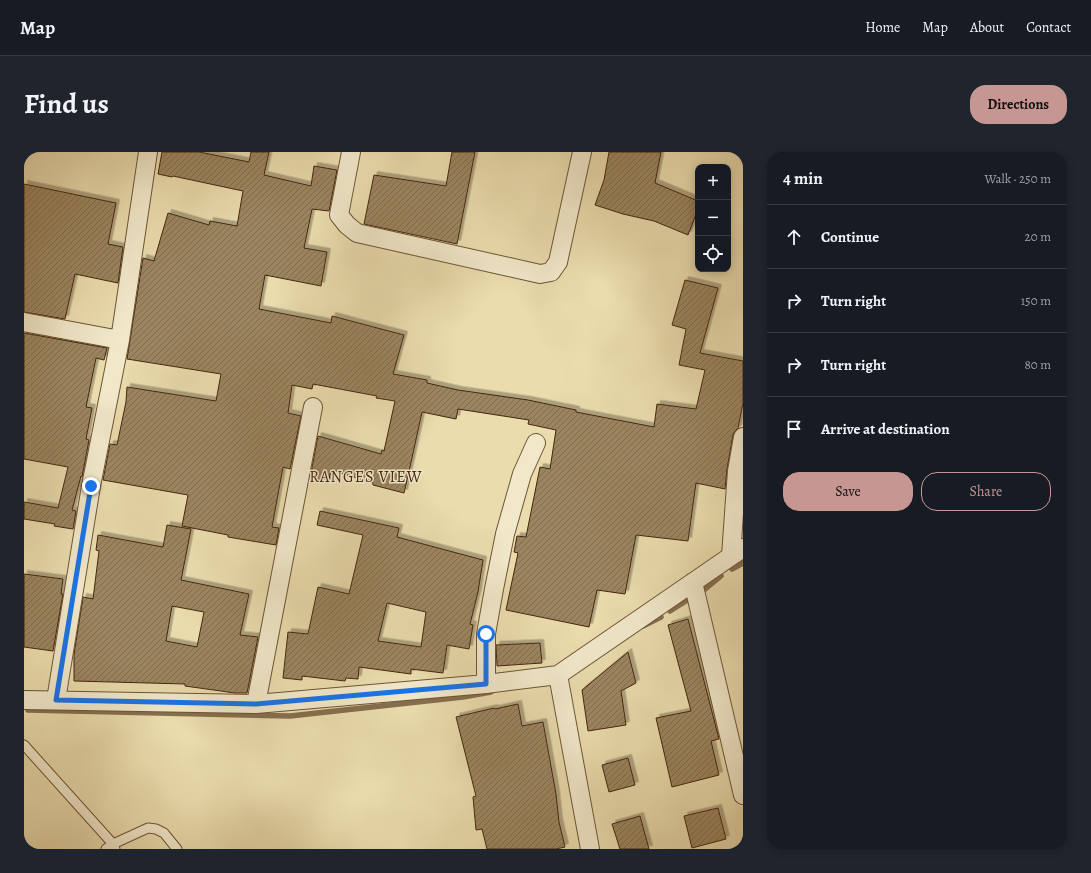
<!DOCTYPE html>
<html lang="en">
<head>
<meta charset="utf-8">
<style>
  :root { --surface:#171b24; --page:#20242c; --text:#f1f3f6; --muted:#9ea1a6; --line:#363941; --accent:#c59692 }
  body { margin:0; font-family:Alegreya,serif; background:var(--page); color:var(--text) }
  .controls { position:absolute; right:12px; top:12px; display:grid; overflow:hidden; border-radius:8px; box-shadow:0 2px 10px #0003 }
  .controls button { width:36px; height:36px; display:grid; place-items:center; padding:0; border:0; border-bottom:1px solid var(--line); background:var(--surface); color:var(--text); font:20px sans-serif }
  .stop { position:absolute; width:12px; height:12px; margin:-9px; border:3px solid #1a73e8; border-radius:50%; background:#fff }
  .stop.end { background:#1a73e8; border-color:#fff; box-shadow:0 1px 4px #0008 }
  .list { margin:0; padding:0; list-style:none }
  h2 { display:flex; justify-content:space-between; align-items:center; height:52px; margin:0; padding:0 16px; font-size:17px }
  h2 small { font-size:13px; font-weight:400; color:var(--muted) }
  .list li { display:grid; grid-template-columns:26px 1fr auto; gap:12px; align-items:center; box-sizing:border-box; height:64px; padding:0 16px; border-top:1px solid var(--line) }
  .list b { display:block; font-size:15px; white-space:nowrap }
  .list em { font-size:13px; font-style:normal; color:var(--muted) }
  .actions { display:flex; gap:8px; padding:12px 16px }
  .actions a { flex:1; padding:9px 0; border:1px solid var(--accent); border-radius:16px; text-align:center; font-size:14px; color:var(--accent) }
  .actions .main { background:var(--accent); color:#111 }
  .icon { flex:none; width:22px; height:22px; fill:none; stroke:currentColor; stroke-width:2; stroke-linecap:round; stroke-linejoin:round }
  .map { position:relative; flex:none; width:719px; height:697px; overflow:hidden; border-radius:16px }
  header { display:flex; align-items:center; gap:24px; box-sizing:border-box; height:56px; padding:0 20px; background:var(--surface); border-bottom:1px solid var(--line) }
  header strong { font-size:19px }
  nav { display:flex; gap:22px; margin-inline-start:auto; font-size:14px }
  .intro { display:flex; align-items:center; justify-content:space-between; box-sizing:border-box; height:96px; padding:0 24px }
  h1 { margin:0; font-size:28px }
  .button { padding:10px 18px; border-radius:16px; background:var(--accent); color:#111; font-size:14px; font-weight:700 }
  main { display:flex; gap:24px; padding:0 24px }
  aside { flex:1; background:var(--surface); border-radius:16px; box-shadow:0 2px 10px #0003 }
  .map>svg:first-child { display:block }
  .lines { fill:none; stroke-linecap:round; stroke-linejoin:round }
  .stream { stroke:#866e4d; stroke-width:5.5 }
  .building { fill:url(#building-hatch); stroke:#45260f; fill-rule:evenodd; filter:url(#shadow) }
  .service-casing { stroke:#6e5436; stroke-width:11 }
  .minor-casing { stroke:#6e5436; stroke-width:20 }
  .service { stroke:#f1e8ca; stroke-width:9 }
  .minor { stroke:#f1e8ca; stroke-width:18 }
  .route { stroke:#1a73e8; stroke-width:5 }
  .labels { text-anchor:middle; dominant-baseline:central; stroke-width:3; stroke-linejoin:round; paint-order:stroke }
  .quarter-label { font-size:16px; letter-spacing:1px; fill:#45260f; stroke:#f1e8ca }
</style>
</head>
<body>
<header>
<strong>Map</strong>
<nav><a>Home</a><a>Map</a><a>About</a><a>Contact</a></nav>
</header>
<div class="intro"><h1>Find us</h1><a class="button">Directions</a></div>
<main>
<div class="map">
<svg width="719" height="697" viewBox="0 0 719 697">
  <defs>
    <pattern id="building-hatch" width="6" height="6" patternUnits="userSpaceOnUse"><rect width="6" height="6" fill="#9b8561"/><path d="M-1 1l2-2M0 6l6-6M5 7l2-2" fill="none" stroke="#806d4e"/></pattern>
    <filter id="shadow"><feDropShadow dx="3.5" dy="-3.5" stdDeviation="0" flood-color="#0004"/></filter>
  </defs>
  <rect width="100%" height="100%" fill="#eadcad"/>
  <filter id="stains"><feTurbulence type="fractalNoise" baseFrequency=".005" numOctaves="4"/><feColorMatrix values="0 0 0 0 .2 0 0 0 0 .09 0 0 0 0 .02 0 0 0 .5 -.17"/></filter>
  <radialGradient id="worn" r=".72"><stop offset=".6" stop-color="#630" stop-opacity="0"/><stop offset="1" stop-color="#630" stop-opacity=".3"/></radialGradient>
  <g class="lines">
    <path class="stream" d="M708 417 719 411
      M680 438 697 424
      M646 459 665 447
      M619 474 637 465
      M4 558 266 564 439 545 467 540"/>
  </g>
  <path class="building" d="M138 0H175L225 10 227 0H245L240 23 287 34 290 14 313 18 305 59 288 57 280 96 303 100 297 134 241 123 235 157 307 171 308 164 380 183 369 222 403 228V231L434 238 504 248 552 258V260L630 275 633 252 672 257 681 218 655 213 662 177 648 173 661 128 694 136 676 201 719 209V251L714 276 711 279 709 283 703 317 701 337 672 331 664 389 612 383 601 442 573 438 565 475 482 458 494 401 490 400 493 384 502 385 516 315 526 317 532 278 504 272 505 268 434 257 432 267 398 260 388 306 380 341 349 333V331L307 318 304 331 290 327 291 321H287L294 284 357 302 358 298 360 299 371 249 352 246 353 244 289 232 288 237 268 233 264 261 277 264 266 317 259 315 248 375 255 376 252 393 204 385V383L158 374 164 343 79 328 86 292 93 293 102 250 103 235 192 249 197 222 103 207 119 106 130 109 144 61 185 73 186 69 213 74 219 39 149 24 148 25 134 22Z
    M428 0H451L433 92 340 72 350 23 422 34Z
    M585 0H637L631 31 674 49V57L664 83 630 69 599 62 571 53 580 28Z
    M0 32 92 51 84 92 99 95 94 131 51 122 41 167 0 160Z
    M0 181 83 196 80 208 72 206 62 255 68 256 62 287 65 288 58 325 57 324 48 358 52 359 49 377 30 374 31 372 0 367V350L34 356 44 315 0 307Z
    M296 359 375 376 373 385 459 408 454 440 446 472 449 473 445 497 423 493 419 521 387 517V522L335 515 334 527 322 526 321 529 278 524V528L259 526 264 480 284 482 294 435 325 442 339 383 293 373ZM363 451 402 460 397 495 354 489Z
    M143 373 167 377 157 428 225 442 216 483 234 485 223 541H211L161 534V532L50 529V502L59 445 69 447 75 399 72 398 74 383 139 395ZM148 454 180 460 173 495 142 489Z
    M0 422 39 427 37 442H39L29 499 0 495Z
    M664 467 695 587 687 589 695 623 648 635 632 566 667 559 644 473Z
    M516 491 518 511 473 514 472 493Z
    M604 500 612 531 597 539 602 573 564 579 558 538Z
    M494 552 498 574 519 570 532 642 535 670 541 695 532 697H463L458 677 452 678 449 645 452 644 432 565 470 556 471 557Z
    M604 606 611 633 585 640 578 613Z
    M694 656 702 687 668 696 660 664Z
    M616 664 625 697H596L588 672Z"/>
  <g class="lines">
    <g class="service-casing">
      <path id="service" d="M0 593 89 692 91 697
        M82 697 89 692 124 676 132 677 140 681 153 697"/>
    </g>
    <g class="minor-casing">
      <path id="minor" d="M327 0 315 63 323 73 333 81 516 122 527 120 534 110 558 0
        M0 170 96 188
        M707 404 713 319 719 285
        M669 430 719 643
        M534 523 566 697
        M462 532V482L470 437 481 382 498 322 512 291
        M0 548 232 552 462 532 534 523 719 396
        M32 548 67 334 96 188 124 0
        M232 552 289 255"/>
    </g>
    <use href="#service" class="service"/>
    <use href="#minor" class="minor"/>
  </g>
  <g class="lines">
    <path class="route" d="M67 334 32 548 232 552 462 532V482"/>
  </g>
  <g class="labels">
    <g class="quarter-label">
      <text x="342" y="325">RANGES VIEW</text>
    </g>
  </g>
  <rect width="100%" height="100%" filter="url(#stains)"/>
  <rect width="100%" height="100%" fill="url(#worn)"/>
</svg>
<div class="controls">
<button>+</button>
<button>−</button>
<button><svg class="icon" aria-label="locate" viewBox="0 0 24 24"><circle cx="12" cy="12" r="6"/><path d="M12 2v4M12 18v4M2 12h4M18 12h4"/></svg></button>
</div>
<div class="stop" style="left:462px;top:482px"></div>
<div class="stop end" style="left:67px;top:334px"></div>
</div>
<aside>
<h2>4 min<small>Walk · 250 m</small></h2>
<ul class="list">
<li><svg class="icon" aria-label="ahead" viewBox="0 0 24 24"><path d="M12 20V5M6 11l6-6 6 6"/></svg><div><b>Continue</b></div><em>20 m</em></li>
<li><svg class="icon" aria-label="right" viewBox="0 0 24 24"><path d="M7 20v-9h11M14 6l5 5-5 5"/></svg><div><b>Turn right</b></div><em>150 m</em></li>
<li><svg class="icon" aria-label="right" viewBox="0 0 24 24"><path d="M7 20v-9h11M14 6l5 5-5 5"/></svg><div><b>Turn right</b></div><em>80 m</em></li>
<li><svg class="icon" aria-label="arrive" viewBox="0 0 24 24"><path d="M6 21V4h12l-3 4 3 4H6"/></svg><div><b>Arrive at destination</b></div></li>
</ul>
<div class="actions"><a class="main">Save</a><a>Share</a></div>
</aside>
</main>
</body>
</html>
